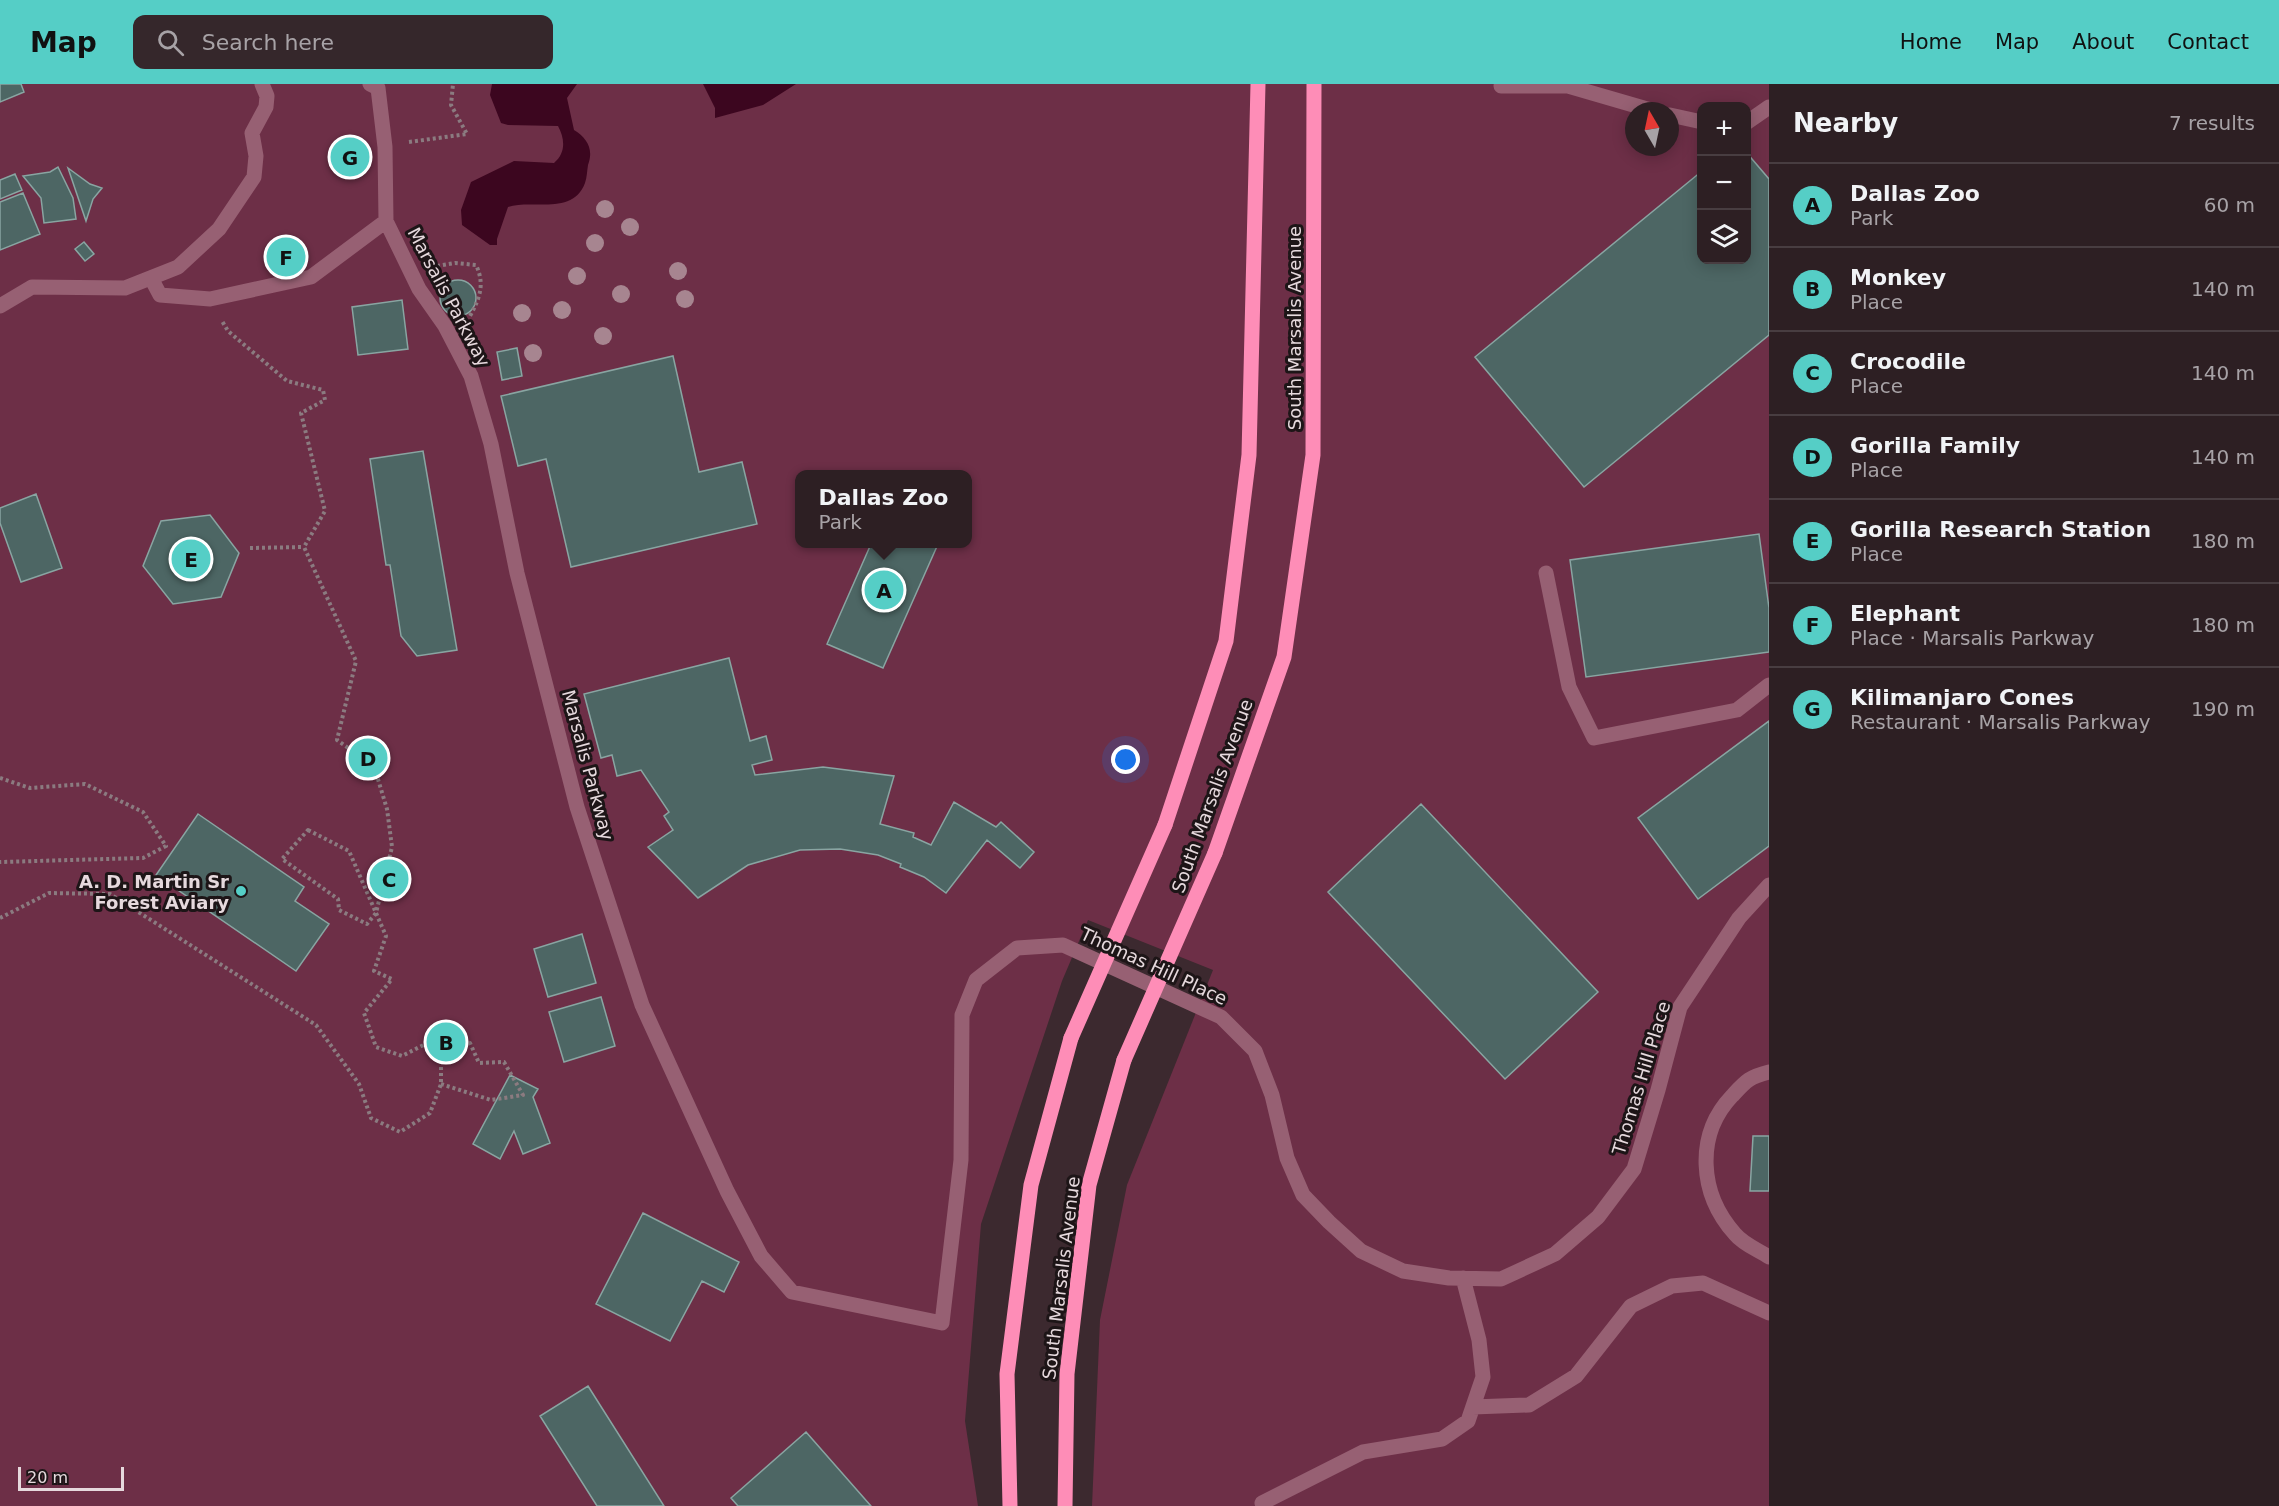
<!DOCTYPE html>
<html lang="en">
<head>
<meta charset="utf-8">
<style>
  :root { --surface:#2d1f23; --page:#35272b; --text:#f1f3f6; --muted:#a7a2a6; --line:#483d41; --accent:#55cec6 }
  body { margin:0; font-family:"DejaVu Sans",sans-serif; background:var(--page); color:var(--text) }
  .controls { position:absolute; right:18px; top:18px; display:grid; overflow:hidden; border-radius:12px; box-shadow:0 3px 15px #0003 }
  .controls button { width:54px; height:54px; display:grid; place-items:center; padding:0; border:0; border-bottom:2px solid var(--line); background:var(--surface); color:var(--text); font:30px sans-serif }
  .compass { position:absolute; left:1625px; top:18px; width:54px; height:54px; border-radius:50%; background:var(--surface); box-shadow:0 3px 15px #0003; rotate:351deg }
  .scale { position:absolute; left:18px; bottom:15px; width:106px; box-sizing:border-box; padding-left:6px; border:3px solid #e6d9dd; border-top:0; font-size:16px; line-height:21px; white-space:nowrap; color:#e6d9dd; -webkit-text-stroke:4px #1d1517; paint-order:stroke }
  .you { position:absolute; left:1126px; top:676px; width:21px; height:21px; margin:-15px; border:4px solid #fff; border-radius:50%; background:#1a73e8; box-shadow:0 0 0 9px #1a73e833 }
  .badge { display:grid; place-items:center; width:39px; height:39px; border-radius:50%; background:var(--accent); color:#111; font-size:20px; font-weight:700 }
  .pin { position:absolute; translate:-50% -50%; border:3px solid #fff; box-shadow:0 2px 6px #0006 }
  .popup { position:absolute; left:795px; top:386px; width:177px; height:78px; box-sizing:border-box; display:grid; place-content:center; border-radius:12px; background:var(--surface); filter:drop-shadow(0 2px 4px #0005); font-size:20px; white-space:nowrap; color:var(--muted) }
  .popup b { font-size:22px; color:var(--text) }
  .popup::after { content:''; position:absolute; left:50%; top:100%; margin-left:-12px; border:12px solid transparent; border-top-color:var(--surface) }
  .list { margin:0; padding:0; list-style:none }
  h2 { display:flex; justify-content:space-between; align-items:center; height:78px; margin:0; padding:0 24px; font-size:26px }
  h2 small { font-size:20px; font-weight:400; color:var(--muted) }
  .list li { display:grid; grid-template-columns:39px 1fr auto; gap:18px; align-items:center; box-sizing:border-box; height:84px; padding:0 24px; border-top:2px solid var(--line) }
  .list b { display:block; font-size:22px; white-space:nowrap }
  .list p { margin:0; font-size:20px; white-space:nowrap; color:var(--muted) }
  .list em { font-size:20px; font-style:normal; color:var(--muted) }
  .icon { flex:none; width:33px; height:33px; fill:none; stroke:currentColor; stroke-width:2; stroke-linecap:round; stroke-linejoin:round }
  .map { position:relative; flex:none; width:1769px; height:1422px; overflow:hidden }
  header { display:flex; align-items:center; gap:36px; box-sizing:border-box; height:84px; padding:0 30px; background:var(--accent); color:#111 }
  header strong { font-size:28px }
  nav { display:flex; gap:33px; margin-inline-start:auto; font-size:21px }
  .search { width:420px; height:54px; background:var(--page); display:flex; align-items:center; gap:15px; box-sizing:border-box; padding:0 21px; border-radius:12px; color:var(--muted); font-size:22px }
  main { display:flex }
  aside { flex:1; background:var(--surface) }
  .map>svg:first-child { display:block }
  .green { fill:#6d2f47; fill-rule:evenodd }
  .water { fill:#3c061f }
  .building { fill:#4d6664; stroke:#89a5a2; stroke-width:1.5 }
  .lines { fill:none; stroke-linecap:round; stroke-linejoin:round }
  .path { stroke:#8b7b80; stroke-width:4; stroke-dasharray:3 3; stroke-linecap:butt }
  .minor { stroke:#976073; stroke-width:15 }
  .major { stroke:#fe8db7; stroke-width:15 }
  .major-bridge { stroke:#fe8db7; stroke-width:15 }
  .tree { fill:#a78590 }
  .poi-dot { fill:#55cec6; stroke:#1d1517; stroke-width:2 }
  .labels { text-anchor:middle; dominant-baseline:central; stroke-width:6; stroke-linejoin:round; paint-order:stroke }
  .street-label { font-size:18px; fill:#e6d9dd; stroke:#1d1517 }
  .poi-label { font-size:18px; font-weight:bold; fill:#e6d9dd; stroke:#1d1517; text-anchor:end }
</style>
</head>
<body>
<header>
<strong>Map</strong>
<div class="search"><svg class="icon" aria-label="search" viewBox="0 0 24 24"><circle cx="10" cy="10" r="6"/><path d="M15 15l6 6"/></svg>Search here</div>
<nav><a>Home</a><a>Map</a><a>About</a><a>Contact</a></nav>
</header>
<main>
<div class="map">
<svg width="1769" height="1422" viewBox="0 0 1769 1422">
  <rect width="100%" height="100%" fill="#3c292f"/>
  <path class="green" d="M0 0H1769V1422H1092L1100 1236 1127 1101 1213 886 1088 836 1062 897 981 1140 965 1337 978 1422H0ZM1702 22H1746V176H1702ZM1634 27H1670V63H1634ZM800 390H968V460H800Z"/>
  <path class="water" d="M492 0H577L567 14 574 46C587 54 594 65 588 81 587 87 587 93 585 99 573 132 531 115 508 123L497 155V161H490L462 141 461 126 471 98 514 77 554 79C566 69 565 55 558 42L508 41 501 39 490 11Z
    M703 0H796L763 21 715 34V24Z"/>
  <path class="building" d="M0 0H21L24 8 0 18Z
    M343 59 359 60 357 88 341 86Z
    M1746 68 1769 95V251L1584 403 1475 273 1702 87V176H1746Z
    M58 83 73 114 76 135 44 139 41 114 23 92 50 88Z
    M68 84 90 100 102 104 93 115 86 137Z
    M15 90 22 106 0 115V96Z
    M23 109 40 150 0 166V118Z
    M84 158 94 170 85 177 75 165Z
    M440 214a18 18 0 1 1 36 0a18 18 0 1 1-36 0Z
    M402 216 408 265 358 271 352 223Z
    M517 264 522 292 502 296 497 268Z
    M673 272 699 388 742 378 757 440 571 483 546 375 518 382 501 312Z
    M423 367 457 566 417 572 401 552 390 481H386L370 375Z
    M36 410 62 484 21 498 0 439V424Z
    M210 431 239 469 221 513 173 520 143 482 161 437Z
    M1759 450 1769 524V568L1586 593 1570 476Z
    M871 460H938L883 584 827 560Z
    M729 574 750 657 766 652 772 676 752 681 755 691 823 683 894 692 880 740 914 749 913 753 931 761 954 718 996 743 1001 738 1034 768 1020 784 987 756 946 809 924 793 900 783 901 780 878 771 840 765 800 766 748 781 698 814 648 763 673 746 664 732 669 728 641 686 617 692 612 671 601 674 584 610Z
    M1769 637V762L1698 815 1638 734Z
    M1421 720 1598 908 1505 995 1328 808Z
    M198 730 304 803 295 817 329 840 296 887 156 791Z
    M582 850 596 899 548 913 534 865Z
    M601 913 615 962 564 978 549 928Z
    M510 991 538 1005 533 1013 550 1059 523 1070 514 1047 500 1075 473 1060Z
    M1753 1052H1769V1107H1750Z
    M643 1129 739 1178 724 1208 702 1197 670 1257 596 1220Z
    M588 1302 664 1422H597L540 1332Z
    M806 1348 871 1422H738L731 1414Z"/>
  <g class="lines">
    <path class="path" d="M409 58 467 50 451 21 453 0
      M437 182 455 179 476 181C485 200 480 214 470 232
      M250 464 304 463
      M0 694 30 704 85 700 143 728 166 762 143 774 0 778
      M308 746 349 767 376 829 367 840 339 826 338 815 282 775Z
      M0 834 49 809 110 810 316 941 359 1000 371 1034 400 1048 430 1029 441 1000V952L402 972 376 963 364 929 392 895 374 887 386 852 376 829 392 763 387 725 374 682 337 656 356 577 304 463 325 427 301 329 325 316 323 306 287 297 228 247 222 237
      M441 1000 491 1016 523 1011 504 978 479 979 470 959 441 952"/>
    <path class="minor" d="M370 0 378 4 385 63 386 137 419 205 445 242 471 292 491 360 517 489 577 723 642 921 727 1107 761 1172 792 1208 942 1239 961 1076 962 931 976 896 1017 864 1063 861 1221 933 1255 967 1272 1011 1287 1074 1303 1111 1329 1138 1361 1167 1403 1187 1449 1194 1501 1195 1555 1170 1598 1133 1634 1085 1658 1006 1680 923 1739 834 1769 801
      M1501 2H1568L1654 27
      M1670 31 1702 38
      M1746 39 1769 23
      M151 194 160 211 210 215 311 193 386 137
      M0 222 32 203 125 204 178 183 219 145 254 93 256 72 252 49 266 23 267 12 262 0
      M1546 489 1569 603 1594 654 1737 626 1769 601
      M1769 988C1749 993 1746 997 1732 1012 1695 1051 1699 1110 1735 1150 1743 1160 1758 1166 1769 1173
      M1473 1323 1529 1321 1576 1292 1631 1222 1672 1202 1703 1199 1769 1229
      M1262 1419 1363 1368 1442 1355 1468 1337 1483 1293 1479 1256 1463 1194"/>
    <path class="major" d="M1165 741 1226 557 1249 371 1258 0
      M1215 769 1284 573 1313 371 1314 0
      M1010 1422 1007 1290 1031 1101 1071 954
      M1065 1422 1067 1290 1089 1101 1124 976"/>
    <path class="major-bridge" d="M1071 954 1165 741
      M1124 976 1215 769"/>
  </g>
  <g class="tree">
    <circle cx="605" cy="125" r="9"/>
    <circle cx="630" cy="143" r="9"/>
    <circle cx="595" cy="159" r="9"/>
    <circle cx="678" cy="187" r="9"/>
    <circle cx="577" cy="192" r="9"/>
    <circle cx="621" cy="210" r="9"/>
    <circle cx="685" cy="215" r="9"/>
    <circle cx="562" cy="226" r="9"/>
    <circle cx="522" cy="229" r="9"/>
    <circle cx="603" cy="252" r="9"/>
    <circle cx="533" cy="269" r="9"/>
  </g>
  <circle class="poi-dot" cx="241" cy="807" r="6"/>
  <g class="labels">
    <g class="street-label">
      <text transform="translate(449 213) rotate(62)">Marsalis Parkway</text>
      <text transform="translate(1294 244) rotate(-90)">South Marsalis Avenue</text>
      <text transform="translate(588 681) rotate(75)">Marsalis Parkway</text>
      <text transform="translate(1212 712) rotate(-70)">South Marsalis Avenue</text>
      <text transform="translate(1154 882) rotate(25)">Thomas Hill Place</text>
      <text transform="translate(1641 994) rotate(-73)">Thomas Hill Place</text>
      <text transform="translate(1061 1194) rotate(-83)">South Marsalis Avenue</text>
    </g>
    <g class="poi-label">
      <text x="229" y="797">A. D. Martin Sr<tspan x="229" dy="21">Forest Aviary</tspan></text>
    </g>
  </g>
</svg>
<div class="controls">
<button>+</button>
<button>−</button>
<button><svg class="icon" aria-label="layers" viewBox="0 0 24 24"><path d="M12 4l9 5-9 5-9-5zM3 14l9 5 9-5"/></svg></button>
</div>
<svg class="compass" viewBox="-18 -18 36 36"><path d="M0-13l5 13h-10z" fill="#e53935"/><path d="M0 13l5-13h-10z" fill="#a7a2a6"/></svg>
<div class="scale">20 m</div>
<div class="you"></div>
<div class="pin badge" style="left:884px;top:506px">A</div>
<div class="popup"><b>Dallas Zoo</b>Park</div>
<div class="pin badge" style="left:446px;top:958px">B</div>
<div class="pin badge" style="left:389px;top:795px">C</div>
<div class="pin badge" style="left:368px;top:674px">D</div>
<div class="pin badge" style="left:191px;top:475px">E</div>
<div class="pin badge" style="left:286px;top:173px">F</div>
<div class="pin badge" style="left:350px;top:73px">G</div>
</div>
<aside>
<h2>Nearby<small>7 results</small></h2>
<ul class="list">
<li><span class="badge">A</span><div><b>Dallas Zoo</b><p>Park</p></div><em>60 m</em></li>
<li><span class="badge">B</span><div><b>Monkey</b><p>Place</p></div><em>140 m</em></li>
<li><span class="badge">C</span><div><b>Crocodile</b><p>Place</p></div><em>140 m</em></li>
<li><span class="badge">D</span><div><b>Gorilla Family</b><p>Place</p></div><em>140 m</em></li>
<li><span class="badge">E</span><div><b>Gorilla Research Station</b><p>Place</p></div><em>180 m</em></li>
<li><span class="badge">F</span><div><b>Elephant</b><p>Place · Marsalis Parkway</p></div><em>180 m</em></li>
<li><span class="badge">G</span><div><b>Kilimanjaro Cones</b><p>Restaurant · Marsalis Parkway</p></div><em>190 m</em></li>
</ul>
</aside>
</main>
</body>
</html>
